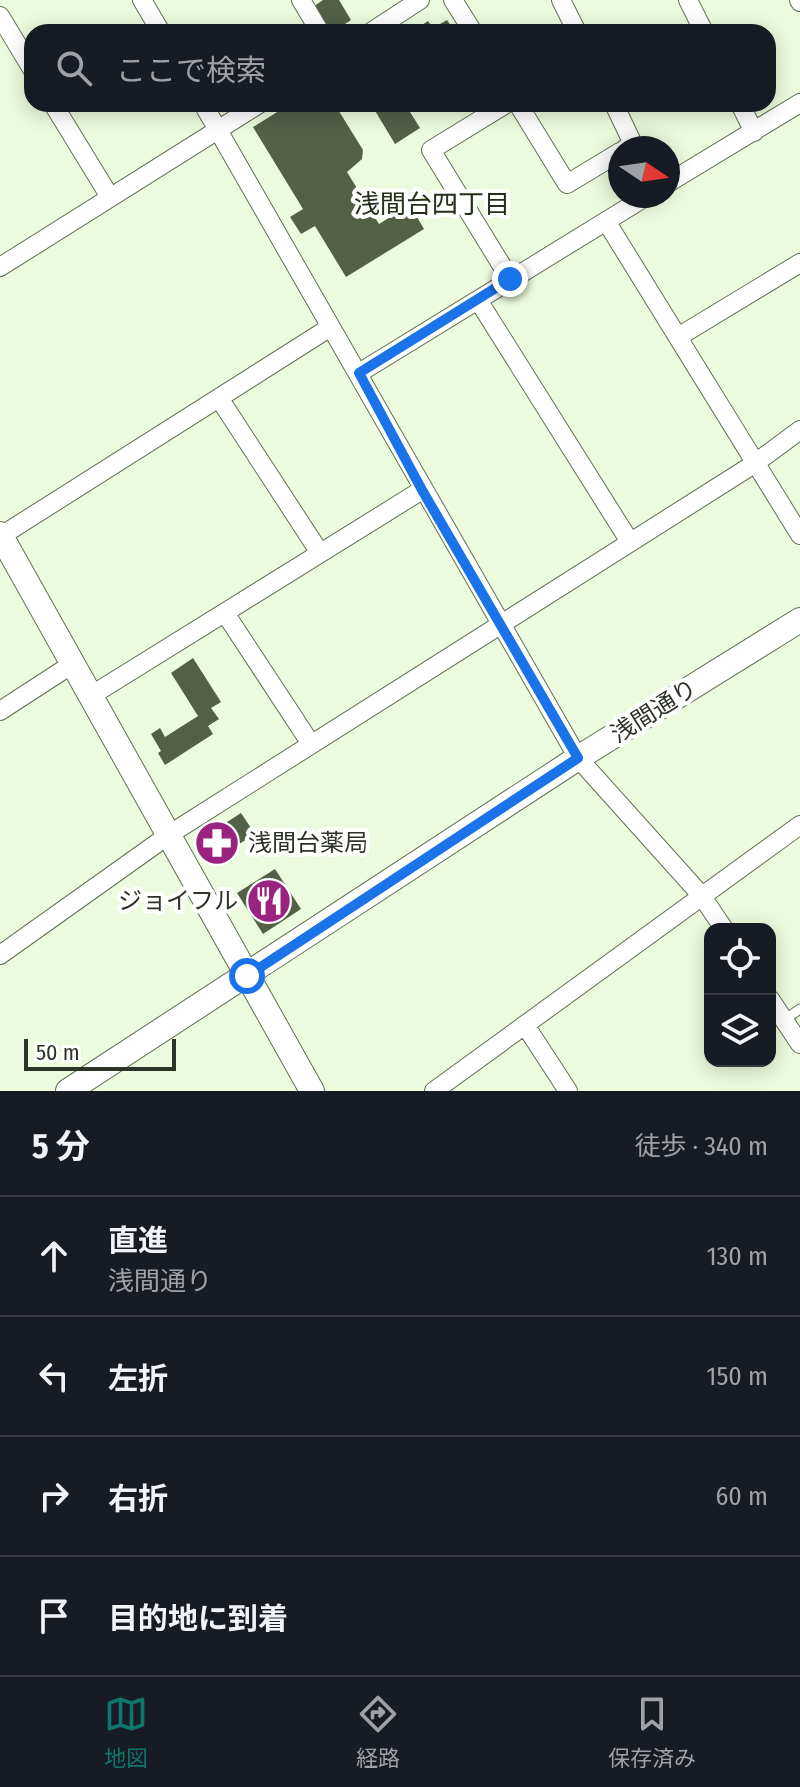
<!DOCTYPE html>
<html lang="ja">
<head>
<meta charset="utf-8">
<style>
  :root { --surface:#171b24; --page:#242831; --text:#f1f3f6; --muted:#9ea1a6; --line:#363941; --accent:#0f766e }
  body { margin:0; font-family:"Fira Sans Condensed","Noto Sans JP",sans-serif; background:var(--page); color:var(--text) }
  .controls { position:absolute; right:24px; bottom:24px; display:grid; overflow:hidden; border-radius:16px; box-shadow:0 4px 20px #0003 }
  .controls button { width:72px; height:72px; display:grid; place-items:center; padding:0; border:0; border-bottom:2px solid var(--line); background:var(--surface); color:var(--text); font:40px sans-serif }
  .compass { position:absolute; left:608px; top:136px; width:72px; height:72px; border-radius:50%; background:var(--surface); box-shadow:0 4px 20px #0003; rotate:103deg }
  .scale { position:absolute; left:24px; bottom:20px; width:152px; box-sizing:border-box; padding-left:8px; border:4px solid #2d3327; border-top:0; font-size:22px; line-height:28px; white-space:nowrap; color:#2d3327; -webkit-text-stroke:6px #fff; paint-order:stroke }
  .stop { position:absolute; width:24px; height:24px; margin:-18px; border:6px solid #1a73e8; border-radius:50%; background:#fff }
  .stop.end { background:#1a73e8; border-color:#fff; box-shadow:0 2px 8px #0008 }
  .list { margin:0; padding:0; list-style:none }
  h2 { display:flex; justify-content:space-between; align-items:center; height:104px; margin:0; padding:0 32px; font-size:34px }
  h2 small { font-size:26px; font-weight:400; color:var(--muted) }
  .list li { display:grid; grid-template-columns:52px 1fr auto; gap:24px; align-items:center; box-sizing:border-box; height:120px; padding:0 32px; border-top:2px solid var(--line) }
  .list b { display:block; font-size:30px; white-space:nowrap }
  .list p { margin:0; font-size:26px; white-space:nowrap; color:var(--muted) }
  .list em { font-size:26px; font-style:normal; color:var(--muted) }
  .icon { flex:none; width:44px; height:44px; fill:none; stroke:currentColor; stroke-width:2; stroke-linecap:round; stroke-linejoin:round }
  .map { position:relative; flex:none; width:800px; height:1091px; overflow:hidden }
  .search { position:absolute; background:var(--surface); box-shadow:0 4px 20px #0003; left:24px; right:24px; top:24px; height:88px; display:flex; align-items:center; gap:20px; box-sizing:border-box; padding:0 28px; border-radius:24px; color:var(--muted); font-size:30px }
  .sheet { height:584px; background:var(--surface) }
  nav { display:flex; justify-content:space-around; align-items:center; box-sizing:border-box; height:112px; border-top:2px solid var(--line); background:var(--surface); font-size:22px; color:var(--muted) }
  nav a { display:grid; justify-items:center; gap:4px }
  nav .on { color:var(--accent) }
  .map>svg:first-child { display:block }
  .building { fill:#536046 }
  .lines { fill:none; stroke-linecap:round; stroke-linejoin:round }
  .lane-casing { stroke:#626f55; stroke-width:11 }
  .street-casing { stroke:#626f55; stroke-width:20 }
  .secondary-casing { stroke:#626f55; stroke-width:26 }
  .lane { stroke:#fff; stroke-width:9 }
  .street { stroke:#fff; stroke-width:18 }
  .secondary { stroke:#fff; stroke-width:24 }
  .route { stroke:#1a73e8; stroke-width:10 }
  .labels { text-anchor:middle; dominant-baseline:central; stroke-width:8; stroke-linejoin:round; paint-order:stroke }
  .street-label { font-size:24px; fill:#2d3327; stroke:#fff }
  .poi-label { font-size:24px; fill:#2d3327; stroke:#fff; text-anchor:start }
  .neighbourhood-label { font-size:26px; fill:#253018; stroke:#fff }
</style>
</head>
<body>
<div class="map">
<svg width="800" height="1091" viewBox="0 0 800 1091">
  <rect width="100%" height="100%" fill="#ecfbdd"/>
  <path class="building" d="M323 0H339L351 20 333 32H329L313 7Z
    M447 20 455 32H418L416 29 428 21 433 28Z
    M290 104H327L332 112 337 108 363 150 362 159 347 172 379 224 410 205 424 229 346 277 315 226 301 234 290 217 303 209 253 127Z
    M371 104H405L420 128 395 144Z
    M193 658 221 702 211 708 219 719 208 726 213 734 165 765 158 753 161 751 151 734 160 728 165 737 198 716 171 673Z
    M241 813 255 834 209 863 196 842Z
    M275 869 301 909 263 934 237 893Z"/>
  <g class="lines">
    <g class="lane-casing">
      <path id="lane" d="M784 1020 800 1009"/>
    </g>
    <g class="street-casing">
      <path id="street" d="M142 0 161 32
        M301 0 320 32
        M453 0 473 32
        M561 0 577 32
        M688 0 704 32
        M799 0 800 2
        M0 16 32 69
        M371 32 420 0
        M53 104 110 197
        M203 104 578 758 701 895 724 929
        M506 104 431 150 510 279
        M518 104 567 184 620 152
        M614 104 633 144 626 148
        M740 104 754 132
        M668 183 800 103
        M606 221 800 535
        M0 267 259 104
        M478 300 630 542
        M678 337 800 263
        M359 373 647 196
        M219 398 320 553
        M1 536 329 328
        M225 613 311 744
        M92 695 422 490
        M0 711 74 663
        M0 955 170 834 754 464 800 430
        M770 999 800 1044
        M525 1025 568 1091
        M434 1091 800 825"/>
    </g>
    <g class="secondary-casing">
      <path id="secondary" d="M0 534 312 1091
        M68 1091 578 758 800 620"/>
    </g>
    <use href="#lane" class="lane"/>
    <use href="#street" class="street"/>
    <use href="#secondary" class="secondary"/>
  </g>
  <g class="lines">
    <path class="route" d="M247 976 578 758 422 490 359 373 510 279"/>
  </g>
  <defs>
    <g id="pharmacy-disc" transform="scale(2.3)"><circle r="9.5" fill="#99237e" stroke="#fff"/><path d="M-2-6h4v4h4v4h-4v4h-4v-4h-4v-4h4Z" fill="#fff"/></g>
    <g id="restaurant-disc" transform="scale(2.3)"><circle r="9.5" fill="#99237e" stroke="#fff"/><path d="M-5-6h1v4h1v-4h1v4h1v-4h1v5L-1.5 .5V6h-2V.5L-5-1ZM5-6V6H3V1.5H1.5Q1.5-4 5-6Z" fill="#fff"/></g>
  </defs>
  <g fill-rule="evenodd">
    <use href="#pharmacy-disc" x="217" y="843"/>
    <use href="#restaurant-disc" x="269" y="901"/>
  </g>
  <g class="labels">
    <g class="street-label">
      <text transform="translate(654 711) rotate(-32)">浅間通り</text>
    </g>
    <g class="poi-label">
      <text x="248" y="843">浅間台薬局</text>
      <text x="238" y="901" text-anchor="end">ジョイフル</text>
    </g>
    <g class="neighbourhood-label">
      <text x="432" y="204">浅間台四丁目</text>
    </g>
  </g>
</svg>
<div class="controls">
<button><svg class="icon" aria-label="locate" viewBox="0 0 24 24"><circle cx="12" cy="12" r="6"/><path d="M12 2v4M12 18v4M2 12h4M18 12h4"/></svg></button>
<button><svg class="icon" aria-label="layers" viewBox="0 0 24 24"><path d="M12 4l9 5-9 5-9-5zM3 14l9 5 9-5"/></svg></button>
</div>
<svg class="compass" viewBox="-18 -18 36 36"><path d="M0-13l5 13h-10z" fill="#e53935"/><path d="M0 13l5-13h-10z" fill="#9ea1a6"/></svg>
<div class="scale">50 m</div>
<div class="stop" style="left:247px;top:976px"></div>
<div class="stop end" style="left:510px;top:279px"></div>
<div class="search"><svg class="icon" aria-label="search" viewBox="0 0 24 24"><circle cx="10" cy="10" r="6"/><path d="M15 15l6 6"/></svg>ここで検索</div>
</div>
<section class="sheet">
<h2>5 分<small>徒歩 · 340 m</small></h2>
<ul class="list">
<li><svg class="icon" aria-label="ahead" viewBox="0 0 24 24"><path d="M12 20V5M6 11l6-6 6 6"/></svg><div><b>直進</b><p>浅間通り</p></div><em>130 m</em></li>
<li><svg class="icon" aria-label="left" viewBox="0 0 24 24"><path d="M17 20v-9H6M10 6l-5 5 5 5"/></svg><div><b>左折</b></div><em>150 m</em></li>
<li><svg class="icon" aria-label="right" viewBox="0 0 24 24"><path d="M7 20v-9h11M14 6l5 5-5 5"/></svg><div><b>右折</b></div><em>60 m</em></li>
<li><svg class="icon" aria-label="arrive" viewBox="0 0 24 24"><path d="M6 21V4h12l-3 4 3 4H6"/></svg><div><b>目的地に到着</b></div></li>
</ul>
</section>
<nav>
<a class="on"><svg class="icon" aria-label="map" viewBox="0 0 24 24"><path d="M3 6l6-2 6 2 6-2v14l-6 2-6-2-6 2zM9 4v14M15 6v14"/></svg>地図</a>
<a><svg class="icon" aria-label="directions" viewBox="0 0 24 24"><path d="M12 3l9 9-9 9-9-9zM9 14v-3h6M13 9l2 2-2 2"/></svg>経路</a>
<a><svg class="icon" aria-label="saved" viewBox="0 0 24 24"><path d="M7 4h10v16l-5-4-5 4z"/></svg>保存済み</a>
</nav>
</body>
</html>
